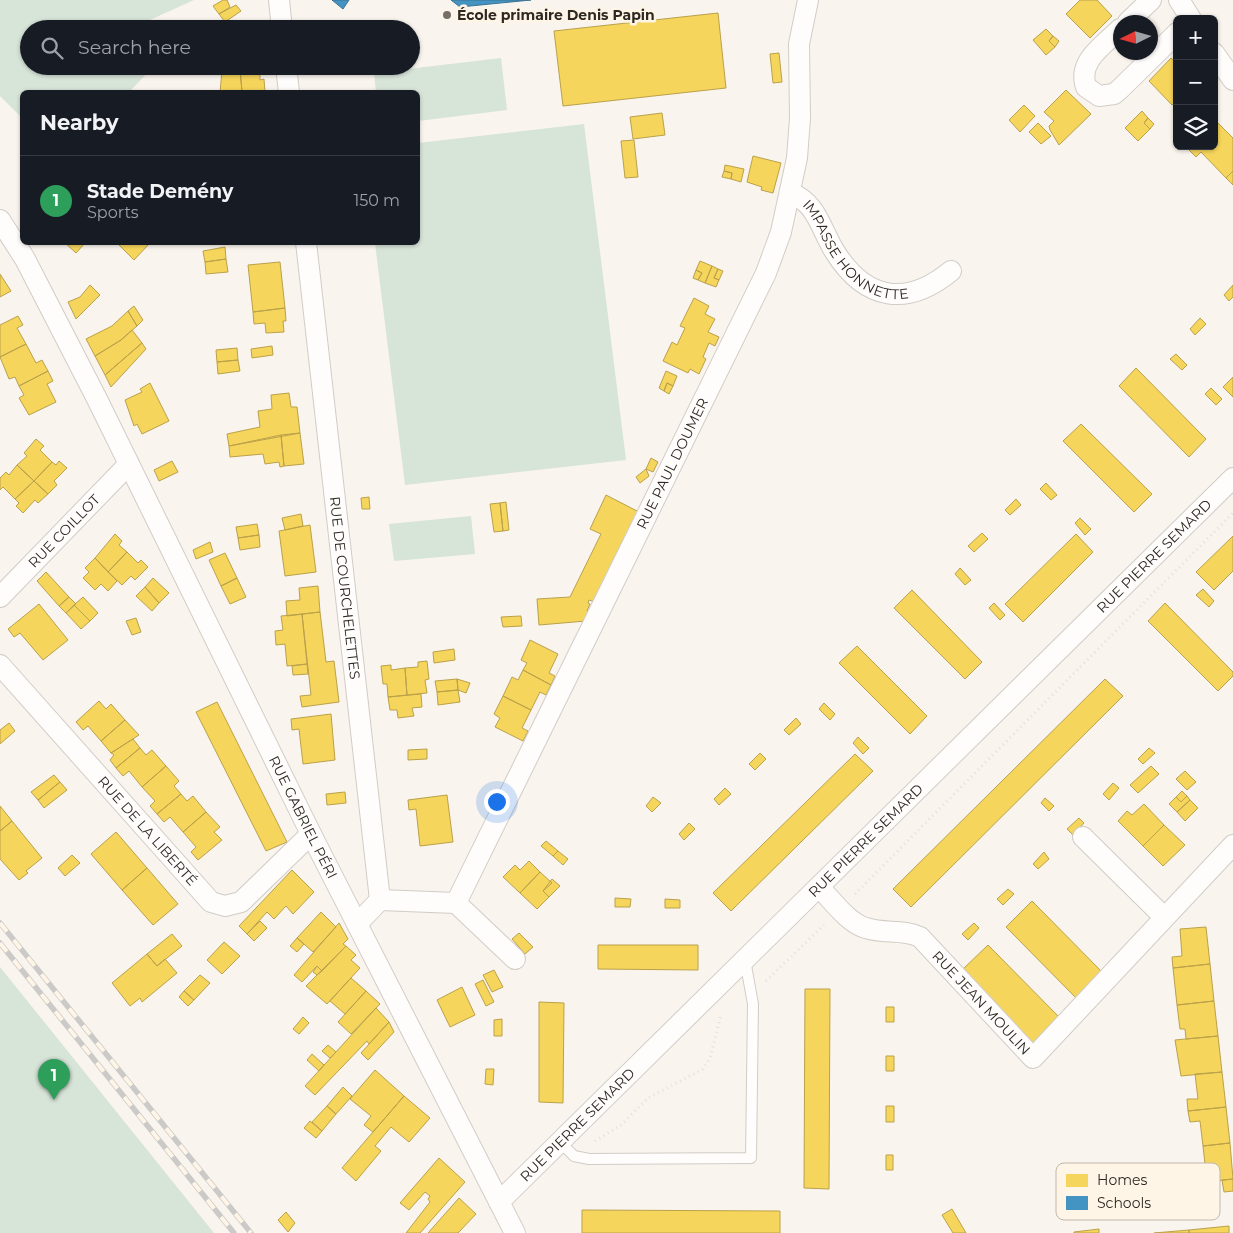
<!DOCTYPE html>
<html lang="en">
<head>
<meta charset="utf-8">
<style>
  :root { --surface:#171b24; --page:#242831; --text:#f1f3f6; --muted:#9ea1a6; --line:#363941; --accent:#746f68 }
  body { margin:0; font-family:Montserrat,sans-serif; background:var(--page); color:var(--text) }
  .controls { position:absolute; right:15px; top:15px; display:grid; overflow:hidden; border-radius:8px; box-shadow:0 1px 4px #0004 }
  .controls button { width:45px; height:45px; display:grid; place-items:center; padding:0; border:0; border-bottom:1px solid var(--line); background:var(--surface); color:var(--text); font:25px sans-serif }
  .compass { position:absolute; left:1113px; top:15px; width:45px; height:45px; border-radius:50%; background:var(--surface); box-shadow:0 1px 4px #0004; rotate:265deg }
  .you { position:absolute; left:496px; top:801px; width:18px; height:18px; margin:-12px; border:4px solid #fff; border-radius:50%; background:#1a73e8; box-shadow:0 0 0 8px #1a73e833 }
  .badge { display:grid; place-items:center; width:32px; height:32px; border-radius:50%; background:var(--accent); color:#fff; font-size:16px; font-weight:700 }
  .pin { position:absolute; translate:-50% -41px; filter:drop-shadow(0 1px 2px #0008) }
  .pin::after { content:''; position:absolute; top:26px; width:18px; height:15px; background:inherit; clip-path:polygon(0 0,100% 0,50% 100%) }
  .list { margin:0; padding:0; list-style:none }
  h2 { display:flex; justify-content:space-between; align-items:center; height:65px; margin:0; padding:0 20px; font-size:21px }
  h2 small { font-size:16px; font-weight:400; color:var(--muted) }
  .list li { display:grid; grid-template-columns:32px 1fr auto; gap:15px; align-items:center; box-sizing:border-box; height:90px; padding:0 20px; border-top:1px solid var(--line) }
  .list b { display:block; font-size:19px; white-space:nowrap }
  .list p { margin:0; font-size:16px; white-space:nowrap; color:var(--muted) }
  .list em { font-size:16px; font-style:normal; color:var(--muted) }
  .icon { flex:none; width:28px; height:28px; fill:none; stroke:currentColor; stroke-width:2; stroke-linecap:round; stroke-linejoin:round }
  .map { position:relative; flex:none; width:1233px; height:1233px; overflow:hidden }
  .search { position:absolute; background:var(--surface); box-shadow:0 1px 4px #0004; left:20px; top:20px; width:400px; height:55px; display:flex; align-items:center; gap:12px; box-sizing:border-box; padding:0 18px; border-radius:28px; color:var(--muted); font-size:19px }
  .panel { position:absolute; background:var(--surface); box-shadow:0 1px 4px #0004; left:20px; top:90px; width:400px; height:155px; border-radius:8px }
  .map>svg:first-child { display:block }
  .green { fill:#d7e4d8 }
  .homes { fill:#f6d55c; stroke:#baa14a }
  .schools { fill:#4393c3; stroke:#3c7392 }
  .lines { fill:none; stroke-linecap:round; stroke-linejoin:round }
  .service-casing { stroke:#d1ccc6; stroke-width:12 }
  .minor-casing { stroke:#d1ccc6; stroke-width:22 }
  .path { stroke:#e2e0df; stroke-width:3; stroke-dasharray:1 4; stroke-linecap:butt }
  .service { stroke:#fefdfc; stroke-width:10 }
  .minor { stroke:#fefdfc; stroke-width:20 }
  .rail-casing { stroke:#cbcac8; stroke-width:5.5 }
  .rail { stroke:#fff5e7; stroke-width:4; stroke-dasharray:11; stroke-linecap:butt }
  .poi-dot { fill:#746f68; stroke:#fff5e7; stroke-width:2 }
  .labels { text-anchor:middle; dominant-baseline:central; stroke-width:5; stroke-linejoin:round; paint-order:stroke }
  .poi-label { font-size:14px; font-weight:bold; fill:#2d2821; stroke:#fff5e7; text-anchor:start }
  .street-label { font-size:14px; fill:#2d2821; stroke:#fff5e7 }
  .key { fill:#fff5e7; stroke:#c0b8ac; stroke-width:1 }
  .key-label { font-size:14px; fill:#2d2821 }
</style>
</head>
<body>
<div class="map">
<svg width="1233" height="1233" viewBox="0 0 1233 1233">
  <rect width="100%" height="100%" fill="#f9f4ed"/>
  <path class="green" d="M0 0H194L141 24 143 29H29V66H154L129 92H22V118L0 96Z
    M501 58 507 110 418 121V92H376L374 73Z
    M584 124 626 460 405 485 375 243 418 242V143Z
    M471 516 475 554 394 561 389 524Z
    M0 967 214 1233H0Z"/>
  <path class="homes" d="M223 0H227L230 7 219 14 213 6Z
    M1080 0H1097L1112 16 1090 38 1066 14Z
    M236 5 241 11 225 22 219 14Z
    M718 13 726 88 563 106 554 31Z
    M1046 29 1053 36 1049 41 1055 47 1046 55 1033 40Z
    M1053 36 1059 41 1055 47 1049 41Z
    M779 53 782 82 773 83 770 54Z
    M1171 58 1177 64V100L1172 105 1149 81Z
    M227 66H260V67L228 70Z
    M260 67V80L264 79 265 92H242L240 69Z
    M240 69 242 92H220L222 71Z
    M1066 90 1091 114 1059 145 1050 130 1049 126 1054 121 1044 112Z
    M1024 105 1035 116 1020 132 1009 120Z
    M1142 111 1148 118 1144 123 1150 129 1138 141 1125 128Z
    M662 113 665 135 633 139 630 117Z
    M1148 118 1154 124 1150 129 1144 123Z
    M1217 122 1233 138V171L1226 178 1201 152 1196 157 1188 149 1191 146H1214V124Z
    M1038 123 1051 136 1041 144 1029 132Z
    M634 140 638 177 625 178 621 141Z
    M753 156 781 163 773 193 761 190 762 187 747 182Z
    M725 165 744 169 741 182 731 179 732 173 724 171Z
    M724 171 732 173 731 179 722 177Z
    M1233 171V185L1226 178Z
    M64 242H86L76 253Z
    M116 242H148L149 244 134 260Z
    M225 247 226 259 205 262 203 251Z
    M226 259 228 272 206 274 205 262Z
    M700 261 712 266 705 283 698 280 702 273 696 270Z
    M280 262 285 308 253 312 248 265Z
    M712 266 718 269 714 278 719 280 716 287 705 283Z
    M718 269 723 271 719 280 714 278Z
    M696 270 702 273 698 280 693 278Z
    M0 274 11 291 0 297Z
    M90 285 100 295 76 319 68 302 80 297Z
    M1233 285V297L1229 301 1224 295Z
    M694 298 709 306 705 314 715 319 708 332 719 337 715 346 709 343 703 357 706 359 699 374 690 369 688 373 663 361 672 342 677 345 685 328 680 326Z
    M134 306 143 320 137 326 128 311Z
    M285 308 286 321H283L284 332 266 333 265 323 254 324 253 312Z
    M128 311 137 326 121 340 95 356 86 339 112 326Z
    M18 316 23 325 17 328 26 344 0 357V325Z
    M1200 318 1206 324 1195 335 1190 329Z
    M132 330 142 343 105 375 95 356 121 340Z
    M142 343 146 349 111 387 105 375Z
    M26 344 36 363 42 360 48 371 19 386 15 377 9 379 0 357Z
    M272 346 273 355 252 358 251 349Z
    M237 348 238 360 217 362 216 350Z
    M1176 354 1187 365 1182 370 1170 359Z
    M238 360 240 371 218 374 217 362Z
    M1136 368 1206 439 1189 457 1119 386Z
    M48 371 53 381 47 384 56 402 29 415 19 398 24 395 19 386Z
    M666 371 677 376 673 386 667 383 664 391 659 388Z
    M1233 377V397L1223 387Z
    M150 383 169 421 142 434 137 424 134 426 125 400 142 392 140 389Z
    M667 383 673 386 669 394 664 391Z
    M1211 388 1222 399 1216 405 1205 394Z
    M289 393 291 407H297L300 433 229 446 227 434 260 427 258 411 272 409 271 395Z
    M1081 424 1152 494 1134 512 1063 441Z
    M300 433 304 464 284 466 281 435Z
    M281 435 284 466 280 467 279 462 265 464 263 454 230 457 229 446Z
    M36 439 44 446 40 450 52 462 34 481 17 465 27 456 24 453Z
    M651 458 658 462 653 472 646 469Z
    M59 461 67 468 54 481 57 485 48 494 34 481 52 462 56 465Z
    M172 461 178 472 159 481 154 470Z
    M17 465 34 481 15 499 3 487 0 490V478L6 472 9 475Z
    M646 469 649 476 640 483 636 477Z
    M34 481 48 494 38 503 35 500 23 513 16 506 19 503 15 499Z
    M1046 483 1057 495 1051 500 1040 489Z
    M606 495 639 512 595 602 589 600 588 603 590 604 587 611 590 613 586 621 539 625 537 599 570 597 601 534 590 529Z
    M369 497 370 509H362L361 498Z
    M1016 499 1021 505 1010 515 1005 510Z
    M506 502 509 530 503 531 500 503Z
    M500 503 503 531 494 532 490 504Z
    M301 514 303 526 285 530 282 518Z
    M1080 518 1091 529 1085 535 1075 523Z
    M257 524 259 535 238 538 236 527Z
    M310 525 316 572 285 576 279 531Z
    M982 533 988 539 974 552 968 546Z
    M115 534 122 541 119 545 127 552 108 572 95 558Z
    M1076 534 1093 552 1023 622 1005 604Z
    M259 535 260 547 240 550 238 538Z
    M1233 536V571L1214 590 1196 572Z
    M210 542 213 552 196 559 193 550Z
    M127 552 138 563 141 560 148 567 135 580 131 576 122 585 108 572Z
    M225 553 237 578 221 586 209 560Z
    M95 558 117 581 108 591 101 584 95 590 83 578 89 572 85 568Z
    M960 568 971 580 965 585 955 574Z
    M46 572 69 597 59 606 37 581Z
    M153 578 169 593 159 603 145 587Z
    M237 578 246 597 230 604 221 586Z
    M318 586 320 612 287 616 286 601 300 600 299 588Z
    M145 587 159 603 152 611 136 596Z
    M1203 589 1214 601 1209 607 1196 595Z
    M912 590 982 662 965 679 894 608Z
    M69 597 76 604 66 613 59 606Z
    M83 597 98 613 90 621 74 605Z
    M994 603 1005 615 1000 620 989 608Z
    M1165 603 1233 672V676L1218 691 1148 621Z
    M39 604 68 640 43 660 20 633 14 637 8 629Z
    M74 605 90 621 81 629 66 613Z
    M320 612 326 662 334 661 339 702 302 707 300 696 311 695 302 614Z
    M302 614 307 664 287 666 285 644 276 645 275 631 283 630 281 616Z
    M521 616 522 626 503 627 501 617Z
    M136 618 141 632 132 635 126 621Z
    M530 640 558 654 549 673 555 676 551 685 523 670 527 663 521 660Z
    M857 646 927 716 910 734 839 663Z
    M454 649 455 660 434 663 433 652Z
    M427 661 429 679 425 680 427 693 407 695 405 668 418 667V662Z
    M307 664 308 674 293 675 292 666Z
    M391 665V670L405 668 407 695 388 697 387 684H383L381 666Z
    M523 670 551 685 546 695 540 692 531 710 503 696 512 677 518 680Z
    M457 679 470 683 466 693 458 690Z
    M457 679 458 690 437 692 435 681Z
    M1105 679 1123 696 911 907 893 889Z
    M458 690 460 702 438 705 437 692Z
    M421 694 422 707 412 708 414 716 398 718 397 710H390L388 697Z
    M503 696 531 710 522 728 528 731 523 741 495 727 500 718 494 714Z
    M99 701 106 709 111 704 125 720 101 741 88 726 83 730 76 722Z
    M217 702 287 842 266 851 196 712Z
    M824 703 835 714 830 720 819 709Z
    M331 714 335 760 303 764 299 729 292 730 291 719Z
    M796 718 801 724 789 735 784 730Z
    M125 720 139 735 111 753 101 741Z
    M9 723 15 731 0 744V730Z
    M858 737 869 748 863 754 853 743Z
    M133 739 140 748 116 768 110 760 114 755 111 753Z
    M140 748 146 755 152 750 166 766 142 787 129 771 123 776 116 768Z
    M1149 748 1155 753 1143 764 1138 759Z
    M427 749V759L408 760V750Z
    M760 753 766 759 755 770 749 764Z
    M855 754 873 771 731 911 713 893Z
    M166 766 179 781 174 786 181 794 157 814 150 806 155 801 142 787Z
    M1151 766 1159 774 1138 793 1130 785Z
    M1185 771 1196 782 1187 790 1176 779Z
    M54 775 60 782 38 800 31 792Z
    M60 782 67 790 44 808 38 800Z
    M1113 783 1119 788 1109 800 1103 794Z
    M725 788 731 794 719 805 714 799Z
    M1182 791 1187 796 1181 802 1176 797Z
    M345 792 346 803 327 805 326 794Z
    M181 794 187 801 193 796 206 812 183 832 170 817 164 822 157 814Z
    M447 795 453 842 420 846 416 809 409 810 408 800Z
    M1187 796 1190 800 1177 812 1169 804 1176 797 1181 802Z
    M653 797 661 803 652 812 646 806Z
    M1045 798 1054 806 1049 811 1041 803Z
    M1190 800 1198 808 1185 821 1177 812Z
    M1144 804 1164 825 1143 846 1118 821 1127 811 1132 815Z
    M0 806 12 821 0 831Z
    M206 812 220 827 214 832 222 840 198 860 191 852 196 847 183 832Z
    M1079 818 1084 823 1073 835 1067 829Z
    M12 821 42 858 26 871 28 873 19 880 0 859V831Z
    M689 823 695 829 684 840 679 834Z
    M1164 825 1185 845 1163 866 1143 846Z
    M116 832 147 868 122 890 91 854Z
    M546 841 558 851 553 856 541 846Z
    M558 851 568 859 563 865 553 856Z
    M1044 852 1049 859 1038 869 1033 864Z
    M72 855 80 863 65 876 58 868Z
    M529 861 540 872 520 893 503 877 515 865 520 870Z
    M147 868 178 904 153 925 122 890Z
    M292 870 314 892 293 914 286 906 274 919 267 912 247 934 239 926Z
    M540 872 552 883 543 891 549 897 537 909 520 893Z
    M552 879 560 886 549 897 543 891Z
    M1008 889 1014 894 1003 905 997 899Z
    M615 898 631 899 630 907H615Z
    M665 899 680 900V908H665Z
    M1032 901 1105 975 1079 1001 1006 927Z
    M321 912 336 927 313 952 297 938Z
    M260 921 267 928 254 941 247 934Z
    M339 923 348 939 343 944 346 946 322 971 317 966 302 982 294 975Z
    M974 923 979 928 968 940 962 934Z
    M1206 927 1210 964 1173 968 1172 957 1182 956 1180 929Z
    M519 933 533 947 525 954 512 939Z
    M172 934 182 946 157 966 147 954Z
    M297 938 304 944 297 952 290 946Z
    M224 942 240 956 222 974 207 960Z
    M598 945H698V970L598 969Z
    M988 945 1061 1019 1034 1046 961 971Z
    M346 946 356 955 351 960 360 968 327 1004 306 986Z
    M147 954 157 966 165 959 177 973 142 1002 140 998 130 1006 112 983Z
    M1210 964 1214 1001 1177 1005 1173 968Z
    M317 966 322 971 317 975 313 972Z
    M494 970 503 987 492 992 483 975Z
    M200 975 210 983 194 1000 184 991Z
    M351 978 366 991 345 1014 330 1001Z
    M483 980 494 1002 486 1006 475 984Z
    M462 987 475 1015 450 1027 437 1000Z
    M805 989H830L829 1189 804 1188Z
    M184 991 194 1000 188 1006 179 997Z
    M366 991 380 1004 351 1034 338 1022Z
    M1214 1001 1218 1036 1186 1039 1185 1029H1180L1177 1005Z
    M539 1002 564 1003 563 1103 539 1102Z
    M886 1007H894V1022H886Z
    M376 1008 389 1022 369 1044 367 1041 315 1095 305 1086Z
    M303 1017 309 1023 299 1034 293 1029Z
    M502 1019V1036H494V1020Z
    M389 1022 394 1032 368 1060 361 1053Z
    M1218 1036 1222 1072 1181 1076 1175 1040Z
    M328 1045 336 1052 330 1058 322 1051Z
    M312 1054 324 1065 319 1071 307 1060Z
    M886 1056H894V1071H886Z
    M486 1069H494L493 1085 485 1084Z
    M375 1070 404 1096 373 1132 364 1125 371 1116 350 1099Z
    M1222 1072 1226 1107 1188 1111 1187 1099H1198L1195 1074Z
    M343 1087 352 1096 336 1114 327 1106Z
    M404 1096 430 1118 409 1142 391 1127 375 1146 381 1151 356 1181 342 1168Z
    M327 1106 336 1114 322 1131 312 1122Z
    M886 1106H894V1122H886Z
    M1226 1107 1230 1143 1203 1146 1200 1121 1190 1122 1188 1111Z
    M310 1121 322 1131 316 1138 304 1128Z
    M1230 1143 1233 1179 1207 1182 1203 1146Z
    M886 1155H893V1170H886Z
    M439 1158 465 1182 420 1233H406L430 1202 428 1199 430 1196 425 1192 409 1210 400 1203Z
    M1233 1179V1191L1224 1192 1222 1180Z
    M459 1198 476 1214 458 1233H428Z
    M952 1209 966 1233H953L942 1215Z
    M582 1210 780 1211V1233H582Z
    M286 1212 295 1223 288 1232 278 1220Z
    M1229 1226V1233H1189V1230Z
    M1099 1229V1233H1074V1232Z
    M1189 1230V1233H1154Z"/>
  <path class="schools" d="M332 0H349L343 9Z
    M451 0H531L460 7Z"/>
  <g class="lines">
    <g class="service-casing">
      <path id="service" d="M561 1143 574 1156 589 1159 751 1158 753 1004 745 960"/>
    </g>
    <g class="minor-casing">
      <g id="minor">
        <path d="M279 0 282 29"/>
        <path d="M1179 0 1191 19"/>
        <path d="M1128 22 1151 0"/>
        <path d="M1120 29C1104 45 1077 61 1086 87L1099 96 1114 94 1120 89 1177 33"/>
        <path d="M1214 53 1233 80"/>
        <path d="M286 66 289 92"/>
        <path id="s1" d="M790 193C817 202 821 230 835 252 866 301 907 307 951 271"/>
        <path id="s2" d="M0 220 25 259 97 399 311 834 515 1233"/>
        <path id="s3" d="M306 242 380 900 357 924"/>
        <path id="s4" d="M0 597 129 464"/>
        <path id="s5" d="M0 665 211 902 225 906 241 902 311 834"/>
        <path d="M1083 837 1164 917"/>
        <path id="s6" d="M819 887C832 900 848 923 866 928 884 934 903 929 920 937L1033 1058 1233 845"/>
        <path id="s7" d="M380 900 456 903 766 273 781 232 797 158 800 118 799 44 808 0"/>
        <path d="M456 903 515 959"/>
        <path id="s8" d="M499 1202 1233 478"/>
      </g>
    </g>
    <path class="path" d="M855 894 1233 513
      M766 981 824 925
      M595 1141 621 1125 648 1098 703 1069 710 1058 721 1015"/>
    <use href="#service" class="service"/>
    <use href="#minor" class="minor"/>
    <g class="rail-casing">
      <path id="rail" d="M0 923 251 1233
        M0 943 234 1233"/>
    </g>
    <use href="#rail" class="rail"/>
  </g>
  <circle class="poi-dot" cx="447" cy="15" r="5"/>
  <g class="labels">
    <g class="poi-label">
      <text x="457" y="15">École primaire Denis Papin</text>
    </g>
    <g class="street-label">
      <text stroke="none"><textPath href="#s1" startOffset="92">IMPASSE HONNETTE</textPath></text>
      <text stroke="none"><textPath href="#s7" startOffset="566">RUE PAUL DOUMER</textPath></text>
      <text stroke="none"><textPath href="#s4" startOffset="92">RUE COILLOT</textPath></text>
      <text stroke="none"><textPath href="#s8" startOffset="920">RUE PIERRE SEMARD</textPath></text>
      <text stroke="none"><textPath href="#s3" startOffset="348">RUE DE COURCHELETTES</textPath></text>
      <text stroke="none"><textPath href="#s2" startOffset="670">RUE GABRIEL PÉRI</textPath></text>
      <text stroke="none"><textPath href="#s5" startOffset="222">RUE DE LA LIBERTÉ</textPath></text>
      <text stroke="none"><textPath href="#s8" startOffset="515">RUE PIERRE SEMARD</textPath></text>
      <text stroke="none"><textPath href="#s6" startOffset="208">RUE JEAN MOULIN</textPath></text>
      <text stroke="none"><textPath href="#s8" startOffset="110">RUE PIERRE SEMARD</textPath></text>
    </g>
  </g>
  <rect x="1056" y="1163" width="164" height="57" rx="8" class="key"/>
  <rect x="1066" y="1174" width="22" height="13" fill="#f6d55c"/>
  <rect x="1066" y="1196" width="22" height="14" fill="#4393c3"/>
  <g class="key-label">
    <text x="1097" y="1185">Homes</text>
    <text x="1097" y="1208">Schools</text>
  </g>
</svg>
<div class="controls">
<button>+</button>
<button>−</button>
<button><svg class="icon" aria-label="layers" viewBox="0 0 24 24"><path d="M12 4l9 5-9 5-9-5zM3 14l9 5 9-5"/></svg></button>
</div>
<svg class="compass" viewBox="-18 -18 36 36"><path d="M0-13l5 13h-10z" fill="#e53935"/><path d="M0 13l5-13h-10z" fill="#9ea1a6"/></svg>
<div class="you"></div>
<div class="pin badge" style="left:54px;top:1100px;background:#2e9e5b">1</div>
<div class="search"><svg class="icon" aria-label="search" viewBox="0 0 24 24"><circle cx="10" cy="10" r="6"/><path d="M15 15l6 6"/></svg>Search here</div>
<section class="panel">
<h2>Nearby<small></small></h2>
<ul class="list">
<li><span class="badge" style="background:#2e9e5b">1</span><div><b>Stade Demény</b><p>Sports</p></div><em>150 m</em></li>
</ul>
</section>
</div>
</body>
</html>
